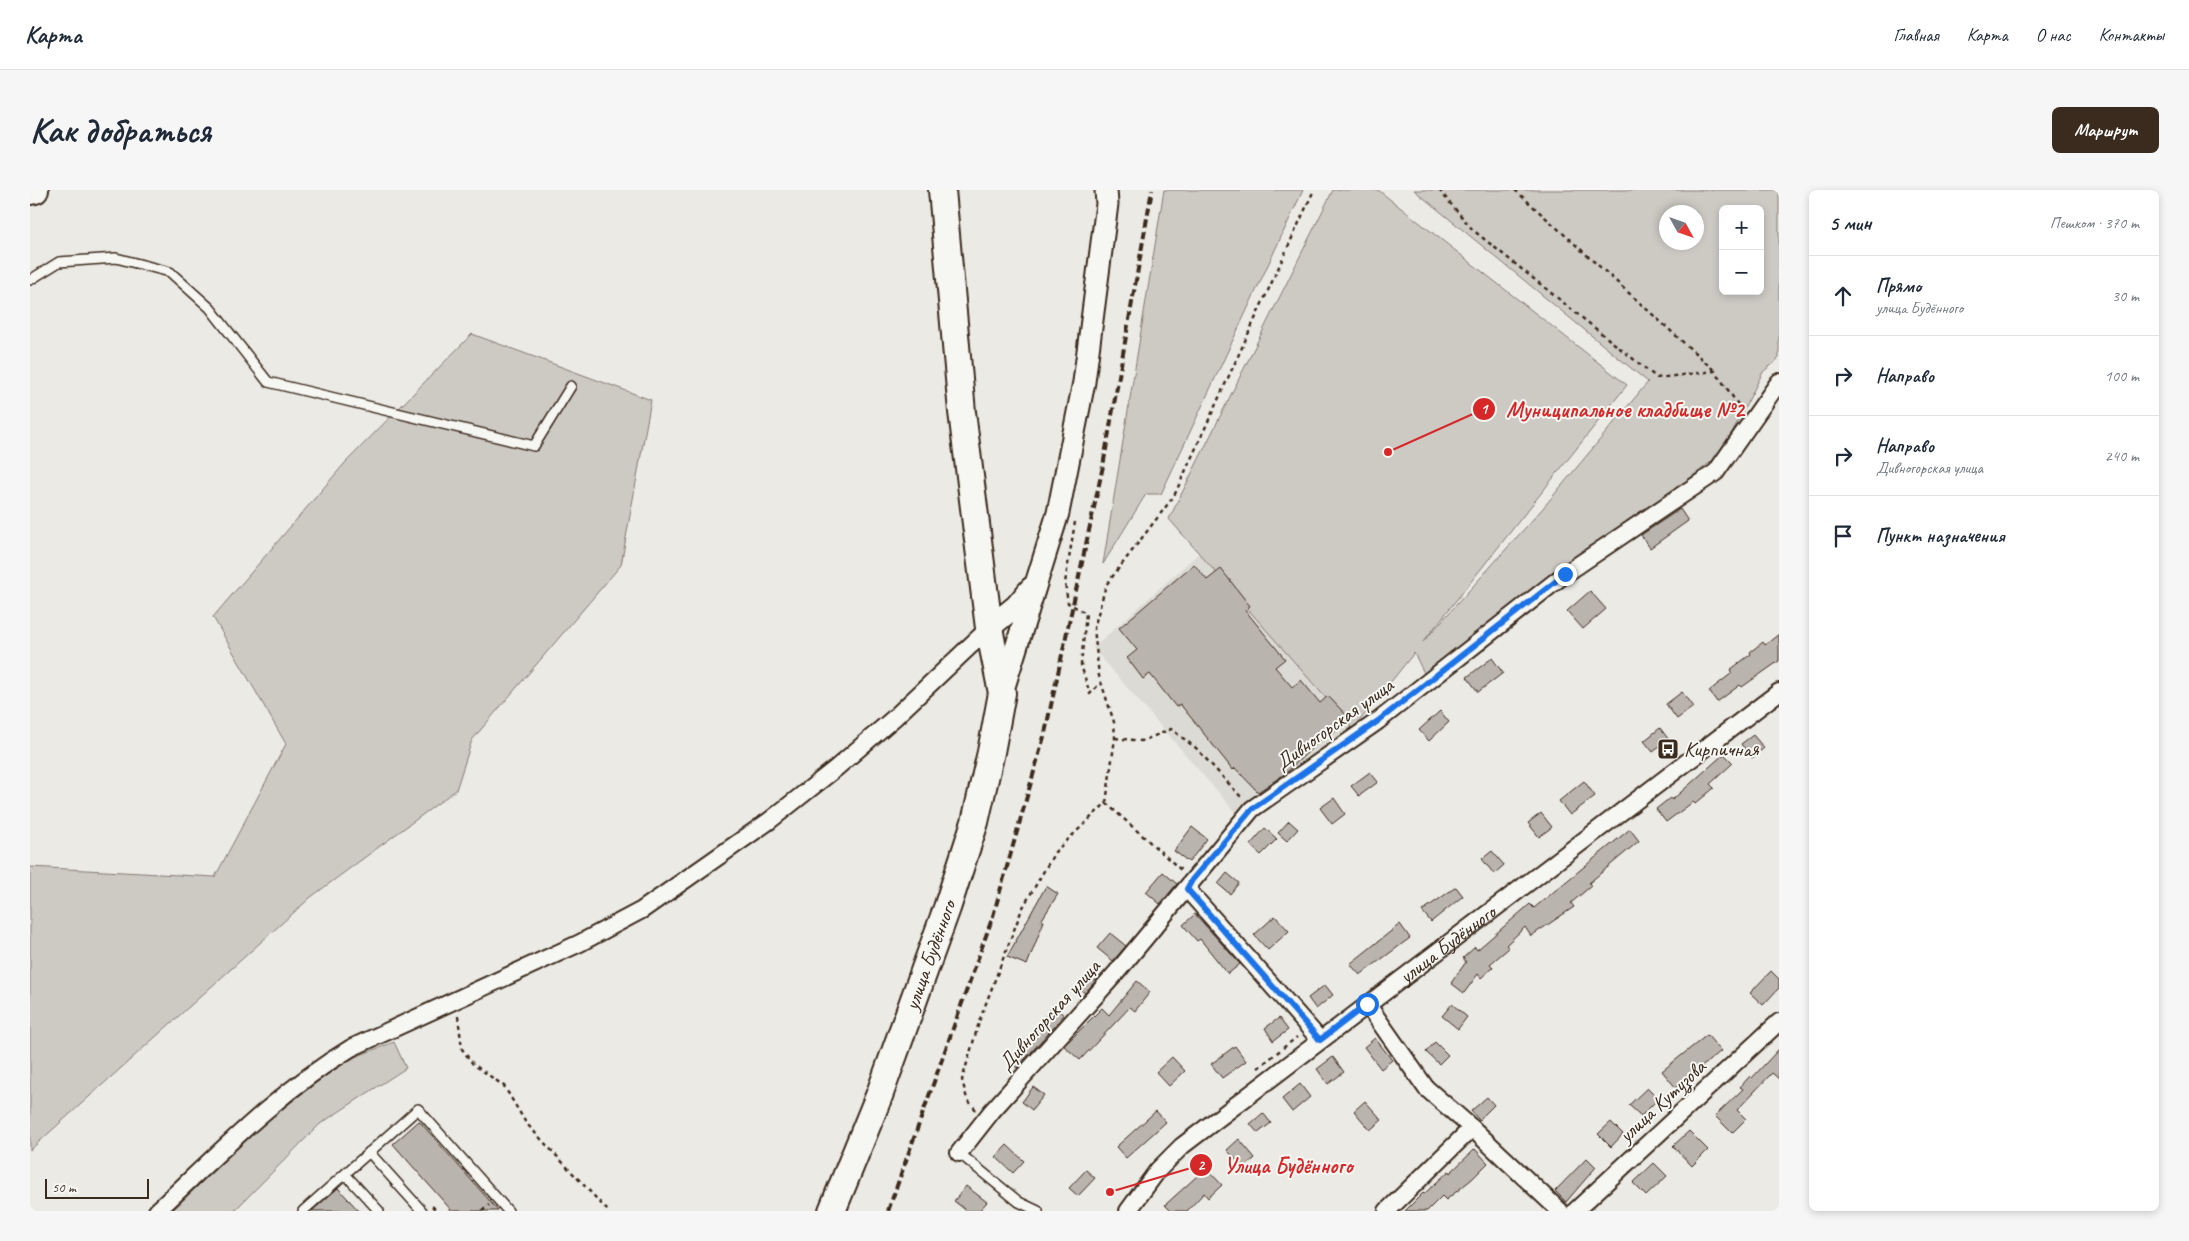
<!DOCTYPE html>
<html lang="ru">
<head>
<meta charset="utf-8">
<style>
  :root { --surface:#fff; --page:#f6f6f7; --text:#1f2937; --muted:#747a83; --line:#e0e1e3; --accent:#3b2a1e }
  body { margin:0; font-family:Caveat,sans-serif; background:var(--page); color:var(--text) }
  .controls { position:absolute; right:15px; top:15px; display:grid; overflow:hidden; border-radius:8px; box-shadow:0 2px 8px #0003 }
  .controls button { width:45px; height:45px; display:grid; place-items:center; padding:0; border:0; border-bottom:1px solid var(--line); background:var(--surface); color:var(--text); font:25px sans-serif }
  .compass { position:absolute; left:1629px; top:15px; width:45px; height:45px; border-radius:50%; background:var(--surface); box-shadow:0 2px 8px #0003; rotate:130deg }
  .scale { position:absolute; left:15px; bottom:12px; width:104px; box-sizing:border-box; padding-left:5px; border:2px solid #3b2a1e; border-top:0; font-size:14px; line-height:18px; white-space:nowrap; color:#3b2a1e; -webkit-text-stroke:4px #f6f6f2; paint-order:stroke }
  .stop { position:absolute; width:15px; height:15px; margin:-11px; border:4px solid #1a73e8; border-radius:50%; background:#fff }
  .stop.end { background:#1a73e8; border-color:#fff; box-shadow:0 1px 5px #0008 }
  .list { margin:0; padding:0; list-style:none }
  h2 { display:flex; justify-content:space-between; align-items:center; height:65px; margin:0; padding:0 20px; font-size:21px }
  h2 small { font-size:16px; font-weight:400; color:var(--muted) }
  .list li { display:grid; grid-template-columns:32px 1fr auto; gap:15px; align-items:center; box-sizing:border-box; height:80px; padding:0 20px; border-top:1px solid var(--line) }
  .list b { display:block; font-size:19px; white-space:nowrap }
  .list p { margin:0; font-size:16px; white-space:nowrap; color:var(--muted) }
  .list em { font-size:16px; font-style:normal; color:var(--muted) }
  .icon { flex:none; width:28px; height:28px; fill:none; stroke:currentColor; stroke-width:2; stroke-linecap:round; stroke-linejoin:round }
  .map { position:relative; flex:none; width:1749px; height:1021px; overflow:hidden; border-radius:8px }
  header { display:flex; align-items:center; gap:30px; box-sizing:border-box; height:70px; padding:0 25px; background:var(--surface); border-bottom:1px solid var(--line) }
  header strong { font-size:24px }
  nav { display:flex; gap:28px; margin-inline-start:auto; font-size:18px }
  .intro { display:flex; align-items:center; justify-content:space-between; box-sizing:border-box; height:120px; padding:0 30px }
  h1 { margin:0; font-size:35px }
  .button { padding:12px 22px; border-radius:8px; background:var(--accent); color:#fff; font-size:18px; font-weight:700 }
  main { display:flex; gap:30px; padding:0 30px }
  aside { flex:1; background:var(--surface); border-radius:8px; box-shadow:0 2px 8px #0003 }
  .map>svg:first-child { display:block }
  .built { fill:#dcdad4 }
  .green { fill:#cdcac4; stroke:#847a71; fill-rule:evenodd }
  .building { fill:#bab4ae; stroke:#3b2a1e }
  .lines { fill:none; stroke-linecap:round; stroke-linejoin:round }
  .service-casing { stroke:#3b2a1e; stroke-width:12 }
  .minor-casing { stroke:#3b2a1e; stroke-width:20 }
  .tertiary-casing { stroke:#3b2a1e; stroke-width:25 }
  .primary-casing { stroke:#3b2a1e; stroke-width:30 }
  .path { stroke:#3b2a1e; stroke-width:2.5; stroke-dasharray:4 4; stroke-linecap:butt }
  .service { stroke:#f6f6f2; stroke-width:9 }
  .minor { stroke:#f6f6f2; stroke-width:16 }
  .tertiary { stroke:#f6f6f2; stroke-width:21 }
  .primary { stroke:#f6f6f2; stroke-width:26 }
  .rail { stroke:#3b2a1e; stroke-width:4; stroke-dasharray:8 4; stroke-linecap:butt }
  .route { stroke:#1a73e8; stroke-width:6 }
  .labels { text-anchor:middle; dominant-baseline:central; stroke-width:4; stroke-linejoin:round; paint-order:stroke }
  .street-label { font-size:21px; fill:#3b2a1e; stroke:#f6f6f2 }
  .poi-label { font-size:21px; fill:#3b2a1e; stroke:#f6f6f2; text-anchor:start }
  .leader { fill:none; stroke:#d62828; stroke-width:2 }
  .callout-dot { fill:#d62828; stroke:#f6f6f2; stroke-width:2 }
  .mark-label { font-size:15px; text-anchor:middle; font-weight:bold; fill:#fff }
  .callout-label { font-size:22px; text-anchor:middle; font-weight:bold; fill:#d62828; stroke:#f6f6f2; stroke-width:4; stroke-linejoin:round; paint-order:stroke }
</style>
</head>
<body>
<header>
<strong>Карта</strong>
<nav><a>Главная</a><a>Карта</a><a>О нас</a><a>Контакты</a></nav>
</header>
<div class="intro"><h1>Как добраться</h1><a class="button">Маршрут</a></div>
<main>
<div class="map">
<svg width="1749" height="1021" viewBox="0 0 1749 1021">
  <rect width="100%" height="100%" fill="#ebeae5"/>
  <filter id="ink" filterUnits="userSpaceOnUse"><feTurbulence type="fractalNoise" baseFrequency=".02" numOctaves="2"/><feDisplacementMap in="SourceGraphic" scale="10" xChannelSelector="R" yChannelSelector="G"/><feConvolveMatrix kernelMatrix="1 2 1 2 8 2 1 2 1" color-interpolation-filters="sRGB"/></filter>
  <g filter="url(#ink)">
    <path class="built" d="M1169 363 1323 539 1213 631 1063 458Z"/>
    <path class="green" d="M1134 0H1273L1131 304H1116L1073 374Z
      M1303 0H1348L1597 195 1393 452 1513 318 1618 192 1384 0H1749V168L1733 182 1691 264 1628 313 1395 485 1384 463 1323 539 1139 329ZM1693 19H1730V101H1693ZM1636 22H1666V52H1636Z
      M442 144 621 210 591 375 442 550 426 600 281 707 0 960V677L185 687 256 554 183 427 315 273Z
      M364 852 376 878 290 934 204 1021H142L230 936 298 884 325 867Z"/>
    <path class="building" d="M1650 319 1658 331 1620 358 1611 345Z
      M1164 374 1177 390 1191 379 1220 416 1215 420 1255 469 1245 477 1262 497 1271 490 1290 513 1298 506 1319 528 1302 544 1299 542 1256 583 1228 602 1205 578 1203 580 1150 514 1146 517 1120 484 1113 489 1097 468 1107 460 1089 438Z
      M1560 401 1576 419 1553 439 1537 421Z
      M1749 444V471L1712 497 1710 495 1687 512 1679 501 1702 483 1700 480 1721 464 1720 462 1733 452 1735 455Z
      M1462 468 1473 483 1448 502 1437 487Z
      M1652 502 1663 517 1647 529 1636 514Z
      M1410 521 1419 532 1399 551 1389 540Z
      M1630 538 1639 550 1623 562 1614 551Z
      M1723 545 1734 558 1722 568 1711 554Z
      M1694 564 1703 573 1680 594 1684 598 1665 614 1663 612 1636 632 1626 619 1640 608 1642 610Z
      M1340 582 1348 592 1329 606 1321 596Z
      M1554 591 1565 606 1540 625 1529 611Z
      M1304 608 1315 624 1302 634 1290 618Z
      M1511 623 1522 637 1509 647 1498 633Z
      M1259 631 1268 639 1257 651 1248 643Z
      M1162 637 1177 649 1159 672 1144 661Z
      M1235 638 1247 649 1231 665 1220 655Z
      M1600 639 1609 651 1559 693 1561 696 1541 713 1544 717 1501 746 1495 737 1476 755 1479 758 1460 774 1463 777 1451 788 1448 784 1434 803 1421 793 1436 772 1433 768 1445 757 1447 760 1500 714 1504 718Z
      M1462 661 1474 675 1464 684 1452 669Z
      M1133 682 1147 694 1130 714 1116 702Z
      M1197 683 1209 693 1200 704 1188 694Z
      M1016 696 1028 704 1011 731H1014L997 775 977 767Z
      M1426 697 1433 706 1401 732 1392 721Z
      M1165 724 1210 774 1198 784 1170 749 1167 751 1153 735Z
      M1245 726 1259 741 1238 760 1224 745Z
      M1370 734 1380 748 1330 785 1320 774Z
      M1080 743 1096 756 1083 771 1067 758Z
      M1741 781 1749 789V798L1733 815 1720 803Z
      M1060 782 1068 788 1055 803 1048 798Z
      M1107 791 1120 802 1105 821 1100 817 1050 870 1034 856 1072 818 1079 825Z
      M1295 795 1303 805 1286 819 1278 808Z
      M1422 814 1437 827 1428 839 1412 826Z
      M1023 816 1034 825 987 878 979 872Z
      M1249 828 1258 840 1243 851 1235 838Z
      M1677 845 1691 861 1646 898 1632 881Z
      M1345 848 1362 870 1351 879 1334 857Z
      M1405 852 1418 865 1409 874 1396 862Z
      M1205 856 1216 871 1192 888 1181 874Z
      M1749 859V889L1742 883 1707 920 1716 929 1702 943 1685 926 1713 899 1710 897 1720 886 1722 888Z
      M1142 867 1155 881 1139 896 1126 882Z
      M1303 867 1314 882 1298 894 1287 879Z
      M1270 894 1280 907 1262 922 1252 909Z
      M1003 897 1014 905 1002 920 992 912Z
      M1617 898 1628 909 1611 926 1599 915Z
      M1457 907 1464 915 1449 930 1441 921Z
      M1335 911 1352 930 1340 940 1324 921Z
      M1126 921 1136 932 1096 968 1086 957Z
      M1233 923 1241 933 1228 943 1220 934Z
      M389 931 458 1009 468 1021H422L363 954Z
      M1581 932 1593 944 1581 957 1568 944Z
      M1659 941 1678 960 1662 976 1643 956Z
      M1209 949 1225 968 1214 978 1197 960Z
      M977 955 994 971 983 983 966 967Z
      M1445 959 1458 973 1442 989 1416 1010 1412 1006 1397 1021H1375L1393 1003 1394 1004 1419 981 1420 983Z
      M1557 968 1566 977 1536 1012 1525 1001Z
      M1624 973 1637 986 1616 1006 1603 993Z
      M1176 978 1192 995 1178 1008 1174 1003 1157 1021H1141L1135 1015Z
      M1056 980 1065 988 1048 1006 1039 998Z
      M936 996 957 1012 949 1021H937L924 1011Z
      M308 998 329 1021H282Z"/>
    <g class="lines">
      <g class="service-casing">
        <path id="service" d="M0 90 29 72 86 68 140 82 180 118 238 192 504 256 541 196
          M339 962 392 1021
          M929 963 989 1012 1008 1021
          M315 984 349 1021
          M273 1021 388 919 478 1021"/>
      </g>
      <g class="minor-casing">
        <g id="minor">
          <path d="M1157 699 1290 850"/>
          <path d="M1337 814 1396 898 1442 938 1530 1021"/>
          <path d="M929 963 962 921 1086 783 1222 619 1348 531 1535 384 1686 282 1749 192"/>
          <path d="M127 1021C189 963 248 902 321 858L550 753 612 720 739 631 805 579 864 528 959 438"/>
          <path id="s1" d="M1098 1021 1128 980 1152 956 1749 502"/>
          <path d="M1357 1021 1442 938"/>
          <path d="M1545 1021 1749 832"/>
        </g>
      </g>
      <g class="tertiary-casing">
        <path id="tertiary" d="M959 438 986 416 1001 398
          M972 503 1028 323 1054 192 1077 14 1076 0"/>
      </g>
      <g class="primary-casing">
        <g id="primary">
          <path d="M0 1 5 0"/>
          <path id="s2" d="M802 1021 849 906 917 718 945 632 961 562 972 503 959 438 932 222 912 0"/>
        </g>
      </g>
      <path class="path" d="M1409 0 1443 40 1627 188 1685 181 1711 219
        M1485 0 1685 181
        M1045 332 1035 393 1038 413 1056 423 1051 475 1060 504 1071 492
        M1085 548 1112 551 1141 539 1166 558 1212 608
        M1076 613 1151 680
        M428 826 432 859 443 874 474 896 496 933 578 1021
        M1228 878 1267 847
        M946 920 937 909 932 890 950 829 992 719 1025 662 1076 613 1085 548 1084 532 1069 486 1064 438 1076 395 1144 306 1284 0
        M402 1016 407 1021
        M452 1021 459 1015"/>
      <use href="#service" class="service"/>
      <use href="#minor" class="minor"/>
      <use href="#tertiary" class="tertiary"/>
      <use href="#primary" class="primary"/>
      <path class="rail" d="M858 1021 963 726 1015 543 1073 276 1122 0"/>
    </g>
  </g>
  <g class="lines" filter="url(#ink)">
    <path class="route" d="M1337 814 1290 850 1157 699 1162 690 1222 619 1348 531 1535 384"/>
  </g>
  <defs>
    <g id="bus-square" transform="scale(1.125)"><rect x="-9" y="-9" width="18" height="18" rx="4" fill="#3b2a1e" stroke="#f6f6f2"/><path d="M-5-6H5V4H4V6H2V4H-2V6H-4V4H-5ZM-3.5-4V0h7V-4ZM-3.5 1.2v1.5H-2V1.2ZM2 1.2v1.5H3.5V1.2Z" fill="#fff"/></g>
  </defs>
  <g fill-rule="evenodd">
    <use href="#bus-square" x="1638" y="559"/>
  </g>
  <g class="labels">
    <g class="street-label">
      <text transform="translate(1304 534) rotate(-36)">Дивногорская улица</text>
      <text stroke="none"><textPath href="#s1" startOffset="418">улица Будённого</textPath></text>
      <text stroke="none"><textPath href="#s2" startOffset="274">улица Будённого</textPath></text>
      <text transform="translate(1019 825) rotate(-48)">Дивногорская улица</text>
      <text transform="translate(1632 911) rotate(-43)">улица Кутузова</text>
    </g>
    <g class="poi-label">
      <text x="1654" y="559">Кирпичная</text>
    </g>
  </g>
  <path class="leader" d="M1358 262L1454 219M1080 1002L1171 975"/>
  <g class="callout-dot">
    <circle cx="1358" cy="262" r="5"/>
    <circle cx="1080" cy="1002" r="5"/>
    <circle cx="1454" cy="219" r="12"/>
    <circle cx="1171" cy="975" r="12"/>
  </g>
  <g class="mark-label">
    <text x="1454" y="224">1</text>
    <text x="1171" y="980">2</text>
  </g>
  <g class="callout-label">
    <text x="1595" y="227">Муниципальное кладбище №2</text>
    <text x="1258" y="983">Улица Будённого</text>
  </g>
</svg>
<div class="controls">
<button>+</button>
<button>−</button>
</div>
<svg class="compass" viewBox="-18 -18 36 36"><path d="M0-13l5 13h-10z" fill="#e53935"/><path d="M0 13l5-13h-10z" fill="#747a83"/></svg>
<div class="scale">50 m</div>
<div class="stop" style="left:1337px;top:814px"></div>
<div class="stop end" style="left:1535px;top:384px"></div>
</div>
<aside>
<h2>5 мин<small>Пешком · 370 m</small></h2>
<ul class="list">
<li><svg class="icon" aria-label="ahead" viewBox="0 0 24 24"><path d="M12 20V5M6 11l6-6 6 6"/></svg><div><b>Прямо</b><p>улица Будённого</p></div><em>30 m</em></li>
<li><svg class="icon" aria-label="right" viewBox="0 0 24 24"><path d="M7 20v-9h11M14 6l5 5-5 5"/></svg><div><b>Направо</b></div><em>100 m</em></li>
<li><svg class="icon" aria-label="right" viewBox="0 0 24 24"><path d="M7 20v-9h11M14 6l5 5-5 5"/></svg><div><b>Направо</b><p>Дивногорская улица</p></div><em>240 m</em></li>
<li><svg class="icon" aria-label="arrive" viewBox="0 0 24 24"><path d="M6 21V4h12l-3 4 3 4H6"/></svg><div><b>Пункт назначения</b></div></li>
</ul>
</aside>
</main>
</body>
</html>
